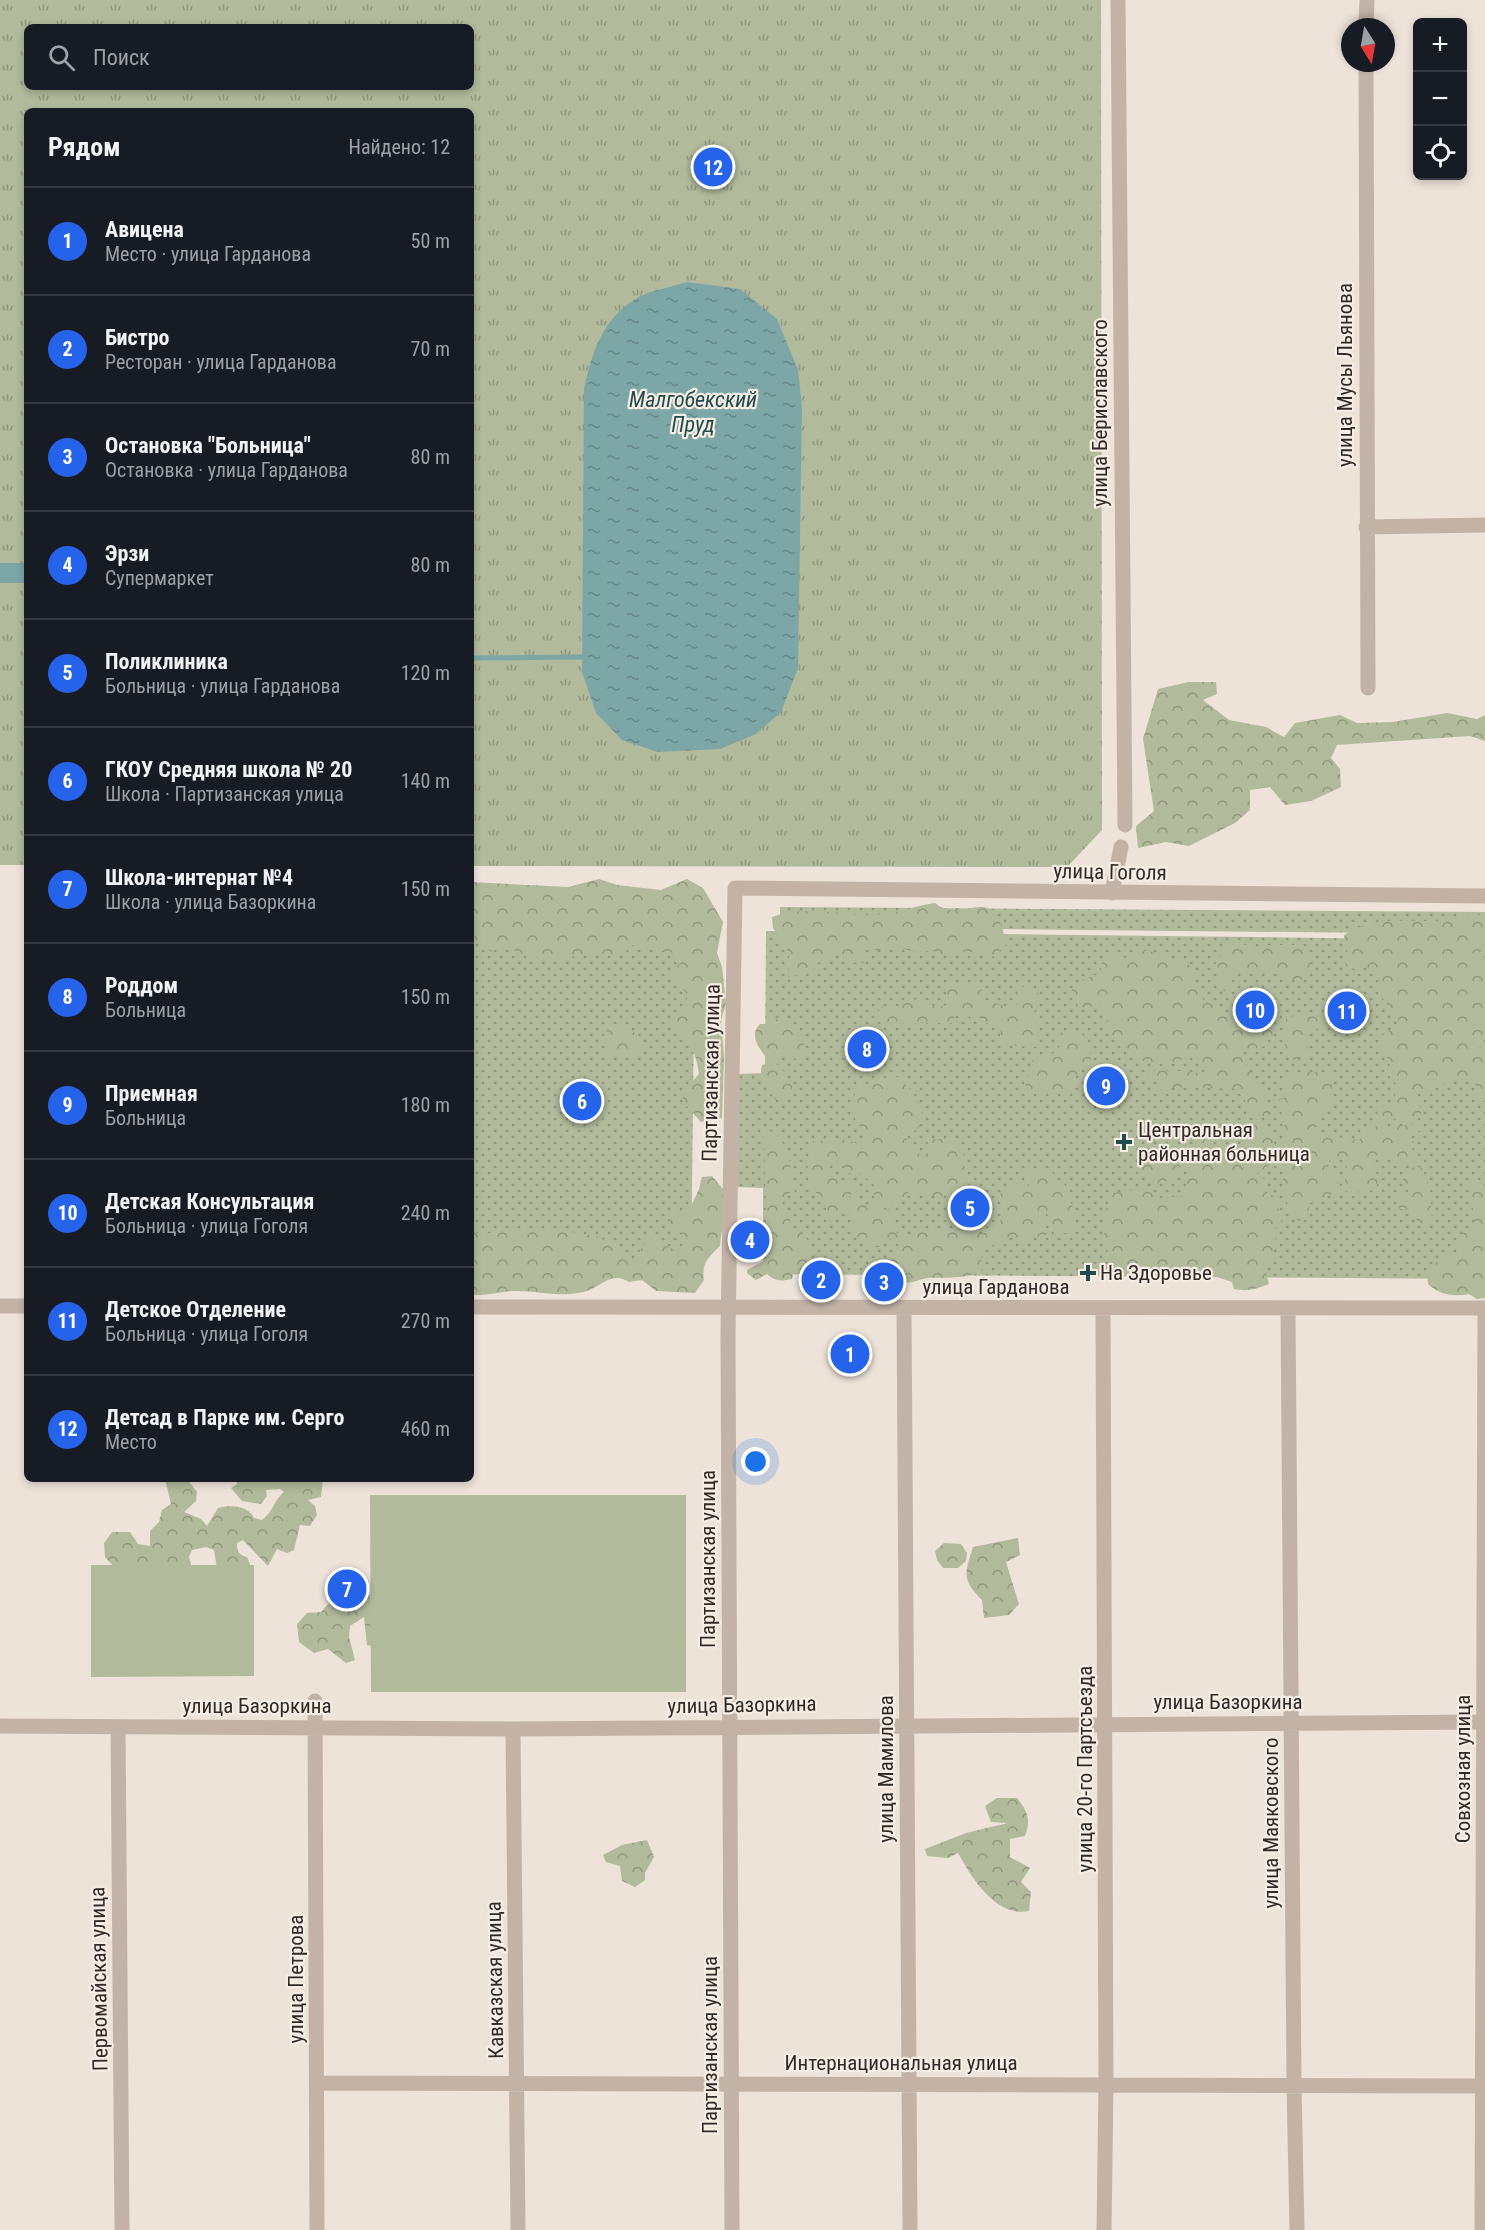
<!DOCTYPE html>
<html lang="ru">
<head>
<meta charset="utf-8">
<style>
  :root { --surface:#171b24; --page:#20242c; --text:#f1f3f6; --muted:#9ea1a6; --line:#363941; --accent:#2563eb }
  body { margin:0; font-family:"Roboto Condensed",sans-serif; background:var(--page); color:var(--text) }
  .controls { position:absolute; right:18px; top:18px; display:grid; overflow:hidden; border-radius:9px; box-shadow:0 3px 9px #0003 }
  .controls button { width:54px; height:54px; display:grid; place-items:center; padding:0; border:0; border-bottom:2px solid var(--line); background:var(--surface); color:var(--text); font:30px sans-serif }
  .compass { position:absolute; left:1341px; top:18px; width:54px; height:54px; border-radius:50%; background:var(--surface); box-shadow:0 3px 9px #0003; rotate:169deg }
  .you { position:absolute; left:756px; top:1462px; width:21px; height:21px; margin:-15px; border:4px solid #fff; border-radius:50%; background:#1a73e8; box-shadow:0 0 0 9px #1a73e833 }
  .badge { display:grid; place-items:center; width:39px; height:39px; border-radius:50%; background:var(--accent); color:#fff; font-size:20px; font-weight:700 }
  .pin { position:absolute; translate:-50% -50%; border:3px solid #fff; box-shadow:0 2px 6px #0006 }
  .list { margin:0; padding:0; list-style:none }
  h2 { display:flex; justify-content:space-between; align-items:center; height:78px; margin:0; padding:0 24px; font-size:26px }
  h2 small { font-size:20px; font-weight:400; color:var(--muted) }
  .list li { display:grid; grid-template-columns:39px 1fr auto; gap:18px; align-items:center; box-sizing:border-box; height:108px; padding:0 24px; border-top:2px solid var(--line) }
  .list b { display:block; font-size:22px; white-space:nowrap }
  .list p { margin:0; font-size:20px; white-space:nowrap; color:var(--muted) }
  .list em { font-size:20px; font-style:normal; color:var(--muted) }
  .icon { flex:none; width:33px; height:33px; fill:none; stroke:currentColor; stroke-width:2; stroke-linecap:round; stroke-linejoin:round }
  .map { position:relative; flex:none; width:1485px; height:2230px; overflow:hidden }
  .search { position:absolute; background:var(--surface); box-shadow:0 3px 9px #0003; left:24px; top:24px; width:450px; height:66px; display:flex; align-items:center; gap:15px; box-sizing:border-box; padding:0 21px; border-radius:9px; color:var(--muted); font-size:22px }
  .panel { position:absolute; background:var(--surface); box-shadow:0 3px 9px #0003; left:24px; top:108px; width:450px; height:1374px; border-radius:9px }
  .map>svg:first-child { display:block }
  .grass { fill:url(#grass-dots) }
  .forest { fill:url(#forest-crowns) }
  .park { fill:url(#park-tufts); fill-rule:evenodd }
  .garden { fill:#b1ba9b }
  .water { fill:url(#water-ripples) }
  .lines { fill:none; stroke-linecap:round; stroke-linejoin:round }
  .stream { stroke:#7ca7a6; stroke-width:5 }
  .canal { stroke:#7ca7a6; stroke-width:20 }
  .minor { stroke:#c3b3a7; stroke-width:15 }
  .poi-dot { fill:#214c4d; stroke:#f6ede4; stroke-width:2 }
  .labels { text-anchor:middle; dominant-baseline:central; stroke-width:4.5; stroke-linejoin:round; paint-order:stroke }
  .street-label { font-size:21px; fill:#312926; stroke:#f6ede4 }
  .poi-label { font-size:21px; fill:#312926; stroke:#f6ede4; text-anchor:start }
  .water-label { font-size:22px; font-style:italic; fill:#214c4d; stroke:#f6ede4 }
</style>
</head>
<body>
<div class="map">
<svg width="1485" height="2230" viewBox="0 0 1485 2230">
  <defs>
    <pattern id="grass-dots" width="8" height="8" patternUnits="userSpaceOnUse" patternTransform="scale(1.5)"><rect width="8" height="8" fill="#b1ba9b"/><path d="M2 2h.1M6 6h.1" fill="none" stroke="#91977e" stroke-width="1.8" stroke-linecap="round"/></pattern>
    <pattern id="forest-crowns" width="20" height="18" patternUnits="userSpaceOnUse" patternTransform="scale(1.5)"><rect width="20" height="18" fill="#b1ba9b"/><path d="M2 6a3 3 0 1 1 6 0M12 15a3 3 0 1 1 6 0" fill="none" stroke="#91977e"/></pattern>
    <pattern id="park-tufts" width="24" height="20" patternUnits="userSpaceOnUse" patternTransform="scale(1.5)"><rect width="24" height="20" fill="#b1ba9b"/><path d="M3 7l-1-3M5 7V3M7 7l1-3M15 17l-1-3M17 17v-4M19 17l1-3" fill="none" stroke="#91977e"/></pattern>
    <pattern id="water-ripples" width="26" height="14" patternUnits="userSpaceOnUse" patternTransform="scale(1.5)"><rect width="26" height="14" fill="#7ca7a6"/><path d="M2 4q2-2 4 0t4 0M15 11q2-2 4 0t4 0" fill="none" stroke="#668887"/></pattern>
  </defs>
  <rect width="100%" height="100%" fill="#ede3d9"/>
  <path class="grass" d="M780 907 1485 912V934L780 927Z
    M471 927 695 929 691 1275 471 1273Z
    M766 931 1485 940V1279L763 1274V1188L737 1187 738 1074 765 1073Z"/>
  <path class="forest" d="M1189 682H1216L1217 694 1203 700 1229 720 1266 727 1284 737 1295 723 1340 715 1357 723 1393 722 1447 713 1477 719 1485 715V741L1470 736 1337 745 1331 758 1340 769 1341 787 1311 801 1285 805 1270 787 1250 790V810L1235 823 1189 846 1166 842 1138 848 1136 826 1154 811 1143 739 1158 689Z
    M599 879 617 885 661 890 687 879 703 888 723 922 717 953 722 967 726 1003 721 1021 724 1057 722 1118 701 1122 683 1102V1092L699 1074C696 1051 689 1040 672 1023L676 1012 684 1007 688 995 668 973 681 963 677 954 632 945 625 953 604 956 580 954 562 960 529 957 504 946 491 952 480 940 471 946V882L568 887Z
    M935 903C963 927 996 876 1006 945L995 957 966 951 943 956 933 951 916 952 891 946 885 950H856L867 957 866 963H856L834 952 817 964 812 972 788 977 789 953 773 928 772 917C808 903 847 918 884 914 902 912 918 905 935 903Z
    M1465 914 1485 915V949L1472 954 1482 958 1485 964V1036L1478 1051H1485V1100L1478 1102 1475 1095 1477 1087C1460 1066 1440 1090 1421 1092L1419 1085 1415 1086 1422 1117 1401 1123 1391 1116 1387 1125 1376 1127 1375 1120 1379 1108 1391 1102 1399 1088 1389 1076 1390 1059 1380 1054C1375 1020 1401 1040 1398 1015L1390 1012C1388 1000 1377 996 1376 984L1380 979 1377 973 1367 967V963L1349 970 1344 962 1347 952 1344 935C1374 916 1399 922 1432 921 1443 921 1455 917 1465 914Z
    M1236 941 1255 949 1268 945H1300L1311 963 1306 979 1288 982 1271 970 1237 972 1232 980 1233 986 1224 991 1220 985 1215 960 1220 958 1223 947Z
    M1143 949 1189 965 1204 1001 1216 1004 1227 1017 1254 1014 1270 1019 1276 1028 1274 1035 1268 1038V1045L1242 1053C1246 1075 1269 1089 1269 1111L1264 1117 1246 1114 1245 1099 1240 1089 1185 1087 1159 1090V1080L1148 1078 1146 1071C1155 1069 1193 1071 1202 1074L1205 1070 1203 1061C1189 1055 1185 1059 1172 1062 1143 1069 1118 1050 1104 1027L1109 1016 1104 1008 1096 1003 1088 1008 1078 1006 1070 994C1076 980 1087 977 1101 974V965L1107 956 1117 953 1125 958Z
    M978 982 986 1000 1004 1006 1019 1004 1015 987 1033 986 1042 999 1032 1016 1039 1027 1036 1047 1015 1046 1014 1038H1010V1044L1002 1045 999 1043 1001 1029 999 1025 984 1023 977 1012 968 1017 951 1012 958 1023 883 1024 877 1019V1013L883 1006H901L904 999 925 1000C933 1007 939 1009 949 1004L945 986 951 983Z
    M1299 1015 1324 1017V1025L1309 1034 1307 1055 1294 1060 1284 1056 1286 1018Z
    M772 1018 793 1023 808 1052 802 1062 787 1055 769 1061C760 1050 748 1035 760 1024H768Z
    M615 1024 638 1034 643 1049 641 1055 608 1056 603 1036 609 1027Z
    M1073 1030 1083 1035 1088 1043 1092 1066 1081 1068 1073 1082 1076 1086 1073 1091H1029L1024 1083 1032 1071V1055L1049 1057 1060 1046 1055 1039 1059 1033Z
    M772 1062 780 1066 793 1084 790 1096 776 1100C767 1088 758 1081 762 1065Z
    M1305 1072H1333L1336 1079 1332 1086 1335 1100 1330 1107 1320 1111 1319 1125 1315 1128 1320 1135 1359 1140 1374 1127 1387 1128 1396 1121 1401 1126 1422 1123 1423 1130 1402 1136 1410 1137 1415 1144 1412 1150 1420 1157 1418 1162 1394 1164 1390 1157 1376 1155 1372 1165 1379 1178 1375 1190 1349 1193 1341 1187 1346 1178 1347 1160 1343 1156 1330 1158 1328 1167 1338 1179 1337 1192C1328 1196 1316 1199 1309 1204L1310 1216 1308 1219 1299 1221C1284 1211 1282 1181 1284 1165L1276 1161 1257 1173 1268 1183 1267 1194 1278 1197 1277 1207 1283 1217 1280 1224 1272 1230 1276 1239 1273 1245 1274 1255 1264 1266 1269 1284C1256 1289 1247 1292 1234 1289L1232 1282 1202 1272 1125 1275C1121 1271 1115 1266 1112 1261 1101 1244 1102 1209 1112 1193L1141 1189 1155 1192 1159 1198 1183 1196C1194 1176 1176 1144 1205 1138L1207 1144 1203 1152 1207 1159 1224 1160 1226 1148 1231 1144 1237 1150 1239 1156 1246 1161 1250 1157V1151L1247 1147 1251 1125 1264 1122C1271 1131 1271 1143 1281 1150 1291 1137 1280 1113 1279 1099L1284 1098 1282 1079Z
    M894 1075C907 1081 927 1108 921 1124 918 1130 911 1133 906 1138L912 1143 910 1151 926 1156 932 1151 927 1141C942 1137 950 1138 963 1147L964 1167 968 1171 965 1178V1189L940 1197 913 1193 910 1190 902 1199 883 1208 874 1204V1185L855 1169 848 1174 841 1164 835 1161 828 1166 831 1177C843 1182 850 1179 857 1192L848 1195 851 1200 882 1210 888 1209 893 1214 894 1230 903 1238 909 1237 915 1230 964 1228 982 1234 1000 1225 1002 1205 1000 1194 1004 1188 1018 1183 1023 1187 1029 1186 1025 1173C1033 1167 1042 1169 1052 1171L1060 1185H1065C1067 1202 1081 1213 1074 1232L1054 1234 1048 1215 1044 1213 1042 1217 1048 1233 1046 1235 1019 1242 1012 1235 1009 1236 1007 1244 981 1246 982 1269C972 1280 942 1277 928 1278 920 1279 913 1283 905 1283 891 1283 888 1276 872 1280L870 1277 872 1267 888 1264 900 1248 898 1241 887 1239 879 1247H873L856 1236 849 1210 845 1208 838 1209 834 1221H826V1200C799 1183 808 1169 813 1141L847 1140 854 1142 866 1152 868 1150 863 1141 864 1133 849 1109 858 1087Z
    M768 1130C791 1138 790 1172 795 1192L785 1194 782 1205 790 1220 791 1228 805 1235 811 1250 807 1263 795 1268 792 1279C782 1281 776 1282 767 1274L756 1280 747 1273V1270L767 1259 764 1135Z
    M1168 1143 1181 1159 1178 1176 1161 1183H1150L1140 1168 1139 1156 1148 1150Z
    M1421 1167C1435 1194 1429 1192 1432 1218L1424 1224 1417 1222 1413 1210 1400 1209 1396 1203 1401 1192 1407 1195 1410 1193 1402 1181 1411 1168Z
    M712 1176 728 1195C727 1213 721 1229 720 1246 709 1257 701 1263 704 1280L695 1293 656 1291 642 1280 629 1282C610 1270 600 1289 583 1292 559 1298 537 1290 513 1291 499 1292 485 1296 471 1295V1231L482 1234C520 1229 559 1228 595 1236 605 1239 611 1245 621 1246L623 1258 630 1264 650 1237 674 1250 686 1243 684 1234 671 1232 667 1215 673 1210 688 1213 699 1189 702 1177Z
    M1473 1178 1479 1180 1485 1191V1298L1477 1299 1469 1294C1453 1297 1440 1295 1428 1284L1427 1268 1448 1255 1455 1258C1457 1254 1462 1235 1462 1230L1474 1226 1471 1181Z
    M165 1479H187L197 1492 196 1501 184 1512 201 1519 207 1526 218 1508C231 1504 249 1506 254 1518L262 1520C273 1512 274 1500 284 1492L280 1489 266 1490 267 1496 261 1504 242 1501 231 1488 237 1484V1479H323L321 1497 308 1500 315 1506 317 1515 310 1526 300 1525 294 1550 287 1553 277 1549 268 1566 243 1540 237 1543C237 1552 239 1555 247 1557L252 1569 217 1568 214 1550 206 1547 192 1550 189 1557 192 1568 116 1569 105 1557 104 1543 112 1532H130L138 1544 150 1546V1531L159 1522 162 1510 171 1504Z
    M1018 1538 1020 1555 1006 1562 1019 1604 1009 1615 984 1618 982 1600C961 1579 965 1573 973 1547Z
    M944 1543 961 1544 967 1553 966 1561 958 1568H943L937 1560 935 1551Z
    M358 1591 370 1594 378 1647 367 1645 364 1617 350 1626 349 1637 355 1660 346 1663 328 1649 314 1653 299 1642 297 1624 307 1613 321 1612 333 1599Z
    M997 1798H1017C1028 1812 1031 1819 1025 1836L1010 1839V1857L1030 1868 1021 1882 1031 1892 1029 1911C996 1918 972 1878 958 1853L948 1858 927 1856 925 1849 966 1833 1008 1823 991 1822 985 1806Z
    M647 1840 654 1857 645 1873V1880L635 1887 622 1881 620 1866 606 1862 603 1855 622 1845Z"/>
  <path class="park" d="M0 0H1101L1102 830 1067 867 471 866V111H27V865H0ZM27 27H471V87H27Z"/>
  <path class="garden" d="M370 1495H686V1692H371Z
    M91 1565H254V1676L91 1677Z"/>
  <path class="water" d="M687 282 740 289 777 319 798 370 802 407 798 668 781 712 756 734 720 749 658 752 622 740 596 713 582 672 584 389C592 352 603 318 637 298 651 290 672 287 687 282Z"/>
  <g class="lines">
    <path class="stream" d="M471 658 582 657"/>
    <path class="canal" d="M0 573H27"/>
    <path class="minor" d="M1118 0 1125 825
      M1366 27 1367 0
      M1366 63 1368 688
      M1366 527 1485 525
      M1112 893 1121 847
      M0 1306H27
      M471 1307 1485 1308
      M904 1308 910 2230
      M1103 1308 1106 2085 1104 2230
      M1288 1308 1294 2085 1297 2230
      M315 1701 317 2230
      M0 1726 513 1729 1485 1722
      M118 1727 122 2230
      M513 1729 518 2230
      M317 2083 1485 2086
      M732 2230 728 1334 735 888 1485 896
      M1482 2230 1485 1308"/>
  </g>
  <g class="poi-dot">
    <path d="M1121 1133h6v6h6v6h-6v6h-6v-6h-6v-6h6z"/>
    <path d="M1085 1264h6v6h6v6h-6v6h-6v-6h-6v-6h6z"/>
  </g>
  <g class="labels">
    <g class="street-label">
      <text transform="translate(1345 375) rotate(-90)">улица Мусы Льянова</text>
      <text transform="translate(1100 413) rotate(-90)">улица Бериславского</text>
      <text transform="translate(1110 872) rotate(1)">улица Гоголя</text>
      <text transform="translate(711 1073) rotate(-89)">Партизанская улица</text>
      <text x="996" y="1287">улица Гарданова</text>
      <text transform="translate(708 1559) rotate(-90)">Партизанская улица</text>
      <text x="1228" y="1702">улица Базоркина</text>
      <text transform="translate(742 1705) rotate(-1)">улица Базоркина</text>
      <text x="257" y="1706">улица Базоркина</text>
      <text transform="translate(886 1769) rotate(-90)">улица Мамилова</text>
      <text transform="translate(1085 1769) rotate(-90)">улица 20-го Партсъезда</text>
      <text transform="translate(1463 1769) rotate(-90)">Совхозная улица</text>
      <text transform="translate(1271 1823) rotate(-90)">улица Маяковского</text>
      <text transform="translate(99 1979) rotate(-91)">Первомайская улица</text>
      <text transform="translate(296 1979) rotate(-90)">улица Петрова</text>
      <text transform="translate(495 1980) rotate(-91)">Кавказская улица</text>
      <text transform="translate(710 2045) rotate(-90)">Партизанская улица</text>
      <text x="901" y="2063">Интернациональная улица</text>
    </g>
    <g class="poi-label">
      <text x="1138" y="1130">Центральная<tspan x="1138" dy="24">районная больница</tspan></text>
      <text x="1100" y="1273">На Здоровье</text>
    </g>
    <g class="water-label">
      <text x="693" y="399">Малгобекский<tspan x="693" dy="25">Пруд</tspan></text>
    </g>
  </g>
</svg>
<div class="controls">
<button>+</button>
<button>−</button>
<button><svg class="icon" aria-label="locate" viewBox="0 0 24 24"><circle cx="12" cy="12" r="6"/><path d="M12 2v4M12 18v4M2 12h4M18 12h4"/></svg></button>
</div>
<svg class="compass" viewBox="-18 -18 36 36"><path d="M0-13l5 13h-10z" fill="#e53935"/><path d="M0 13l5-13h-10z" fill="#9ea1a6"/></svg>
<div class="you"></div>
<div class="pin badge" style="left:850px;top:1354px">1</div>
<div class="pin badge" style="left:821px;top:1280px">2</div>
<div class="pin badge" style="left:884px;top:1282px">3</div>
<div class="pin badge" style="left:750px;top:1240px">4</div>
<div class="pin badge" style="left:970px;top:1208px">5</div>
<div class="pin badge" style="left:582px;top:1101px">6</div>
<div class="pin badge" style="left:347px;top:1589px">7</div>
<div class="pin badge" style="left:867px;top:1049px">8</div>
<div class="pin badge" style="left:1106px;top:1086px">9</div>
<div class="pin badge" style="left:1255px;top:1010px">10</div>
<div class="pin badge" style="left:1347px;top:1011px">11</div>
<div class="pin badge" style="left:713px;top:167px">12</div>
<div class="search"><svg class="icon" aria-label="search" viewBox="0 0 24 24"><circle cx="10" cy="10" r="6"/><path d="M15 15l6 6"/></svg>Поиск</div>
<section class="panel">
<h2>Рядом<small>Найдено: 12</small></h2>
<ul class="list">
<li><span class="badge">1</span><div><b>Авицена</b><p>Место · улица Гарданова</p></div><em>50 m</em></li>
<li><span class="badge">2</span><div><b>Бистро</b><p>Ресторан · улица Гарданова</p></div><em>70 m</em></li>
<li><span class="badge">3</span><div><b>Остановка &quot;Больница&quot;</b><p>Остановка · улица Гарданова</p></div><em>80 m</em></li>
<li><span class="badge">4</span><div><b>Эрзи</b><p>Супермаркет</p></div><em>80 m</em></li>
<li><span class="badge">5</span><div><b>Поликлиника</b><p>Больница · улица Гарданова</p></div><em>120 m</em></li>
<li><span class="badge">6</span><div><b>ГКОУ Средняя школа № 20</b><p>Школа · Партизанская улица</p></div><em>140 m</em></li>
<li><span class="badge">7</span><div><b>Школа-интернат №4</b><p>Школа · улица Базоркина</p></div><em>150 m</em></li>
<li><span class="badge">8</span><div><b>Роддом</b><p>Больница</p></div><em>150 m</em></li>
<li><span class="badge">9</span><div><b>Приемная</b><p>Больница</p></div><em>180 m</em></li>
<li><span class="badge">10</span><div><b>Детская Консультация</b><p>Больница · улица Гоголя</p></div><em>240 m</em></li>
<li><span class="badge">11</span><div><b>Детское Отделение</b><p>Больница · улица Гоголя</p></div><em>270 m</em></li>
<li><span class="badge">12</span><div><b>Детсад в Парке им. Серго</b><p>Место</p></div><em>460 m</em></li>
</ul>
</section>
</div>
</body>
</html>
